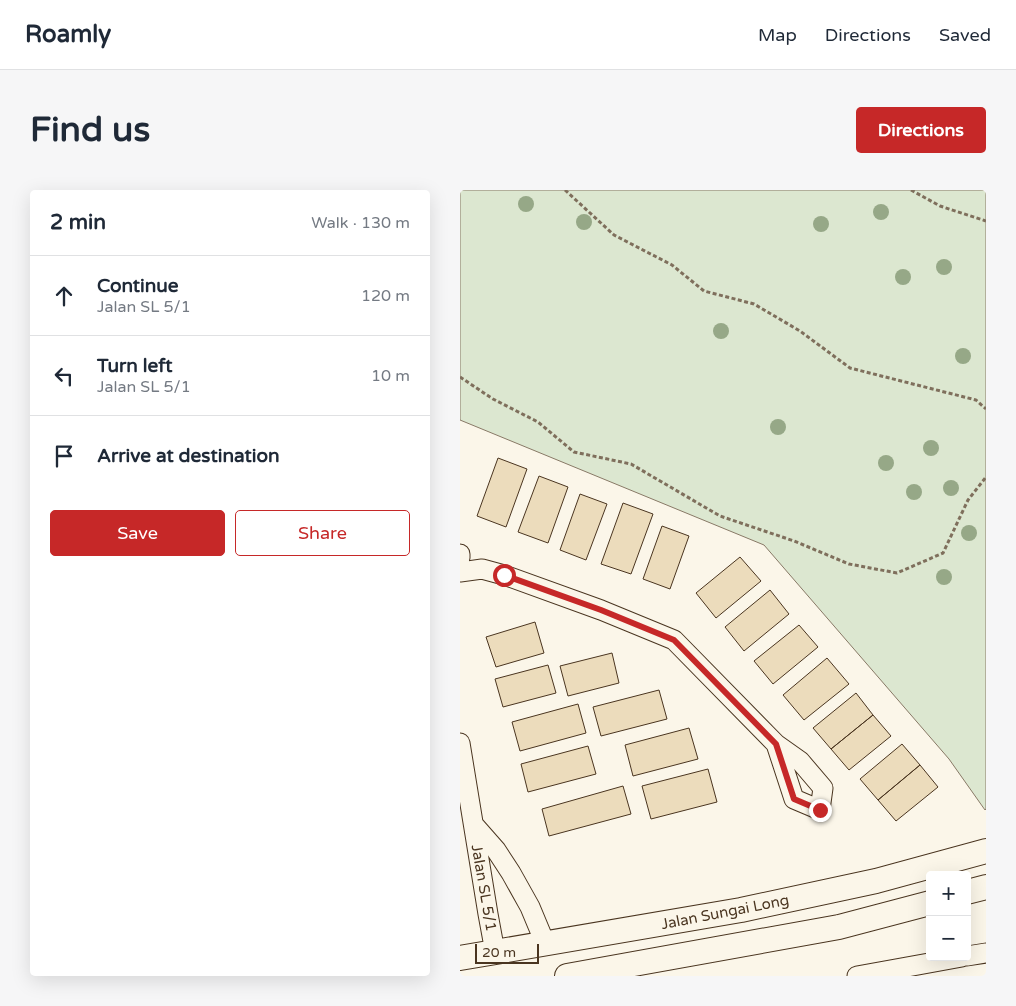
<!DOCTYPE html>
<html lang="en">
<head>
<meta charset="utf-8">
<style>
  :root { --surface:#fff; --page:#f6f6f7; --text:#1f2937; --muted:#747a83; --line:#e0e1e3; --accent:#c62828 }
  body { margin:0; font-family:"Varela Round",sans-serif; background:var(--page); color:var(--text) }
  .controls { position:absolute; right:15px; bottom:15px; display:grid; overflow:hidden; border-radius:5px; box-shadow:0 5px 20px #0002 }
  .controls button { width:45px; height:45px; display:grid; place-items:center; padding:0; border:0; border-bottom:1px solid var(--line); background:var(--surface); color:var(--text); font:25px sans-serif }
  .scale { position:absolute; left:15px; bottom:12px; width:64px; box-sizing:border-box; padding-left:5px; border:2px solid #4a3520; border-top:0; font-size:14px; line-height:18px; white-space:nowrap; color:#4a3520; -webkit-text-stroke:4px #fbf6e9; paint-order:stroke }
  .stop { position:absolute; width:15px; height:15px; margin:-11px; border:4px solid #c62828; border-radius:50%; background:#fff }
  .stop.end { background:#c62828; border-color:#fff; box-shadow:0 1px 5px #0008 }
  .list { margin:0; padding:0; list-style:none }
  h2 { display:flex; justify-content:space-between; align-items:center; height:65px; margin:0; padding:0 20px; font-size:21px }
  h2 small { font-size:16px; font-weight:400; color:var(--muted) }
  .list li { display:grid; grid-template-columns:32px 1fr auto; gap:15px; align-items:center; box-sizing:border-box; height:80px; padding:0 20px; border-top:1px solid var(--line) }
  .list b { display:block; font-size:19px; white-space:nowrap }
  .list p { margin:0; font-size:16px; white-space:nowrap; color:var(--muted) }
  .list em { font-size:16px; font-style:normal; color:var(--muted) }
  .actions { display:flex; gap:10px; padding:15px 20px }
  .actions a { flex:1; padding:11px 0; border:1px solid var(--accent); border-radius:5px; text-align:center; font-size:18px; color:var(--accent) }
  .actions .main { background:var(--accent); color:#fff }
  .icon { flex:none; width:28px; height:28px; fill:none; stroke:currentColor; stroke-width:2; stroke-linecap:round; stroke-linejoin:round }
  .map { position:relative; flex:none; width:526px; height:786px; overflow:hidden; border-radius:5px }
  header { display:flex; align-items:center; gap:30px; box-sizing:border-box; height:70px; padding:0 25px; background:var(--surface); border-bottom:1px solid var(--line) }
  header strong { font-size:24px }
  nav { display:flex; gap:28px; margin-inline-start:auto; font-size:18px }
  .intro { display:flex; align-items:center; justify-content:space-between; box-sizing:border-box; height:120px; padding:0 30px }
  h1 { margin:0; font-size:35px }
  .button { padding:12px 22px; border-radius:5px; background:var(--accent); color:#fff; font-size:18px; font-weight:700 }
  main { display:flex; gap:30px; padding:0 30px }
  aside { flex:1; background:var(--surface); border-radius:5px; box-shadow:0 5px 20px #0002 }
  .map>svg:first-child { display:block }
  .green { fill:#dce7d0; stroke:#887966 }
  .building { fill:#ecdcbc; stroke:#4a3520 }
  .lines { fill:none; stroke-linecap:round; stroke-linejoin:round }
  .minor-casing { stroke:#4a3520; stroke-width:21 }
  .tertiary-casing { stroke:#4a3520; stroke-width:26 }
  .path { stroke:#7f6f5c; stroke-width:3; stroke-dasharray:4 2.5; stroke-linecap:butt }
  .minor { stroke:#fbf6e9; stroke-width:19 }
  .tertiary { stroke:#fbf6e9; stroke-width:24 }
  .tree { fill:#96a887 }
  .route { stroke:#c62828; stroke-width:6 }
  .labels { text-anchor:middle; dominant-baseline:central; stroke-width:4; stroke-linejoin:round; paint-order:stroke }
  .street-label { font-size:15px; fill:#4a3520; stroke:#fbf6e9 }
</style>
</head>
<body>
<header>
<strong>Roamly</strong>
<nav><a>Map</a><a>Directions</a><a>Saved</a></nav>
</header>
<div class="intro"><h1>Find us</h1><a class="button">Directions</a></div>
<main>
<aside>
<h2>2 min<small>Walk · 130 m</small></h2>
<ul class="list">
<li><svg class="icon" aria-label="ahead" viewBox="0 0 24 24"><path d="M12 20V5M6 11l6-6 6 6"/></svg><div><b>Continue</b><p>Jalan SL 5/1</p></div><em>120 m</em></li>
<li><svg class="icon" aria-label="left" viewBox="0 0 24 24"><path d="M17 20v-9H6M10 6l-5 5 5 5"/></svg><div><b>Turn left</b><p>Jalan SL 5/1</p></div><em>10 m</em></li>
<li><svg class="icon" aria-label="arrive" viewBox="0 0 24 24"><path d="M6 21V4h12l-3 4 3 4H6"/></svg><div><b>Arrive at destination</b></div></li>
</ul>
<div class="actions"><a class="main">Save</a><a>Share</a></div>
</aside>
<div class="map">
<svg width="526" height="786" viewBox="0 0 526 786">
  <rect width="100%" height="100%" fill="#fbf6e9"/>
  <path class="green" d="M0 0H526V619L525 620 489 569 304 355 0 230Z"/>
  <path class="building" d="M38 268 67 279 46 337 17 326Z
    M79 286 108 297 88 353 58 342Z
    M120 304 147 314 126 370 100 360Z
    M163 313 193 324 171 384 141 374Z
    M202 336 229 346 210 399 183 389Z
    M280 367 301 391 256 428 236 403Z
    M310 400 329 424 284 461 265 437Z
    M75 432 84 463 36 477 26 447Z
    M339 435 358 457 313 494 294 471Z
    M152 463 159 493 108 506 100 476Z
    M367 468 389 494 344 530 323 505Z
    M88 475 96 503 43 517 35 489Z
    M199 500 207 529 141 546 133 517Z
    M396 503 413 525 371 559 353 538Z
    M118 514 126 543 60 561 52 532Z
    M413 525 431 546 389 580 371 559Z
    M229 538 238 569 173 586 165 555Z
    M442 554 460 575 418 610 400 589Z
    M128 556 136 584 68 602 61 574Z
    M460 575 478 597 436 631 418 610Z
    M248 579 257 612 191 629 182 596Z
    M163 596 171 624 89 646 82 619Z"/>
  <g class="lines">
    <g class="minor-casing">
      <path id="minor" d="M0 364V368
        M0 382 22 379 44 385 141 420 214 450 316 554 340 571 363 598 360 620 334 609 316 554
        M0 553 28 724 35 762
        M14 635 36 660 51 683 70 717 85 753
        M507 766 526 763
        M397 786 502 767"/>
    </g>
    <g class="tertiary-casing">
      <path id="tertiary" d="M507 702 526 697
        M0 768 281 720 416 691 526 661
        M107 786 379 737 470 713"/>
    </g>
    <path class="path" d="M105 0 154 45 212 75 244 101 294 114 340 141 390 178 516 210 526 219
      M451 0 480 16 526 31
      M0 187 33 209 78 232 114 262 171 274 260 326 334 351 389 374 437 383 483 363 508 310 526 287"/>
    <use href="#minor" class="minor"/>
    <use href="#tertiary" class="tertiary"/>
  </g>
  <g class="tree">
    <circle cx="66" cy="14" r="8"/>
    <circle cx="421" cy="22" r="8"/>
    <circle cx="124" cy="32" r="8"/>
    <circle cx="361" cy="34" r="8"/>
    <circle cx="484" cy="77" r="8"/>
    <circle cx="443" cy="87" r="8"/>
    <circle cx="261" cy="141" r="8"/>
    <circle cx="503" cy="166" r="8"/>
    <circle cx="318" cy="237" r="8"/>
    <circle cx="471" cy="258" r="8"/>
    <circle cx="426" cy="273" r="8"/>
    <circle cx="491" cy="298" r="8"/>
    <circle cx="454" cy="302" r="8"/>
    <circle cx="509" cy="343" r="8"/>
    <circle cx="484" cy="387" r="8"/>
  </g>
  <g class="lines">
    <path class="route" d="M44 385 141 420 214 450 316 554 334 609 360 620"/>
  </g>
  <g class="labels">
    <g class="street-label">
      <text transform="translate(24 698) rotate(80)">Jalan SL 5/1</text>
      <text transform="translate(265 722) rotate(-11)">Jalan Sungai Long</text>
    </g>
  </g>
</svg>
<div class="controls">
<button>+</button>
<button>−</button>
</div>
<div class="scale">20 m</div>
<div class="stop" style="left:44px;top:385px"></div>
<div class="stop end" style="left:360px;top:620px"></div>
</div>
</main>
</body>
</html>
